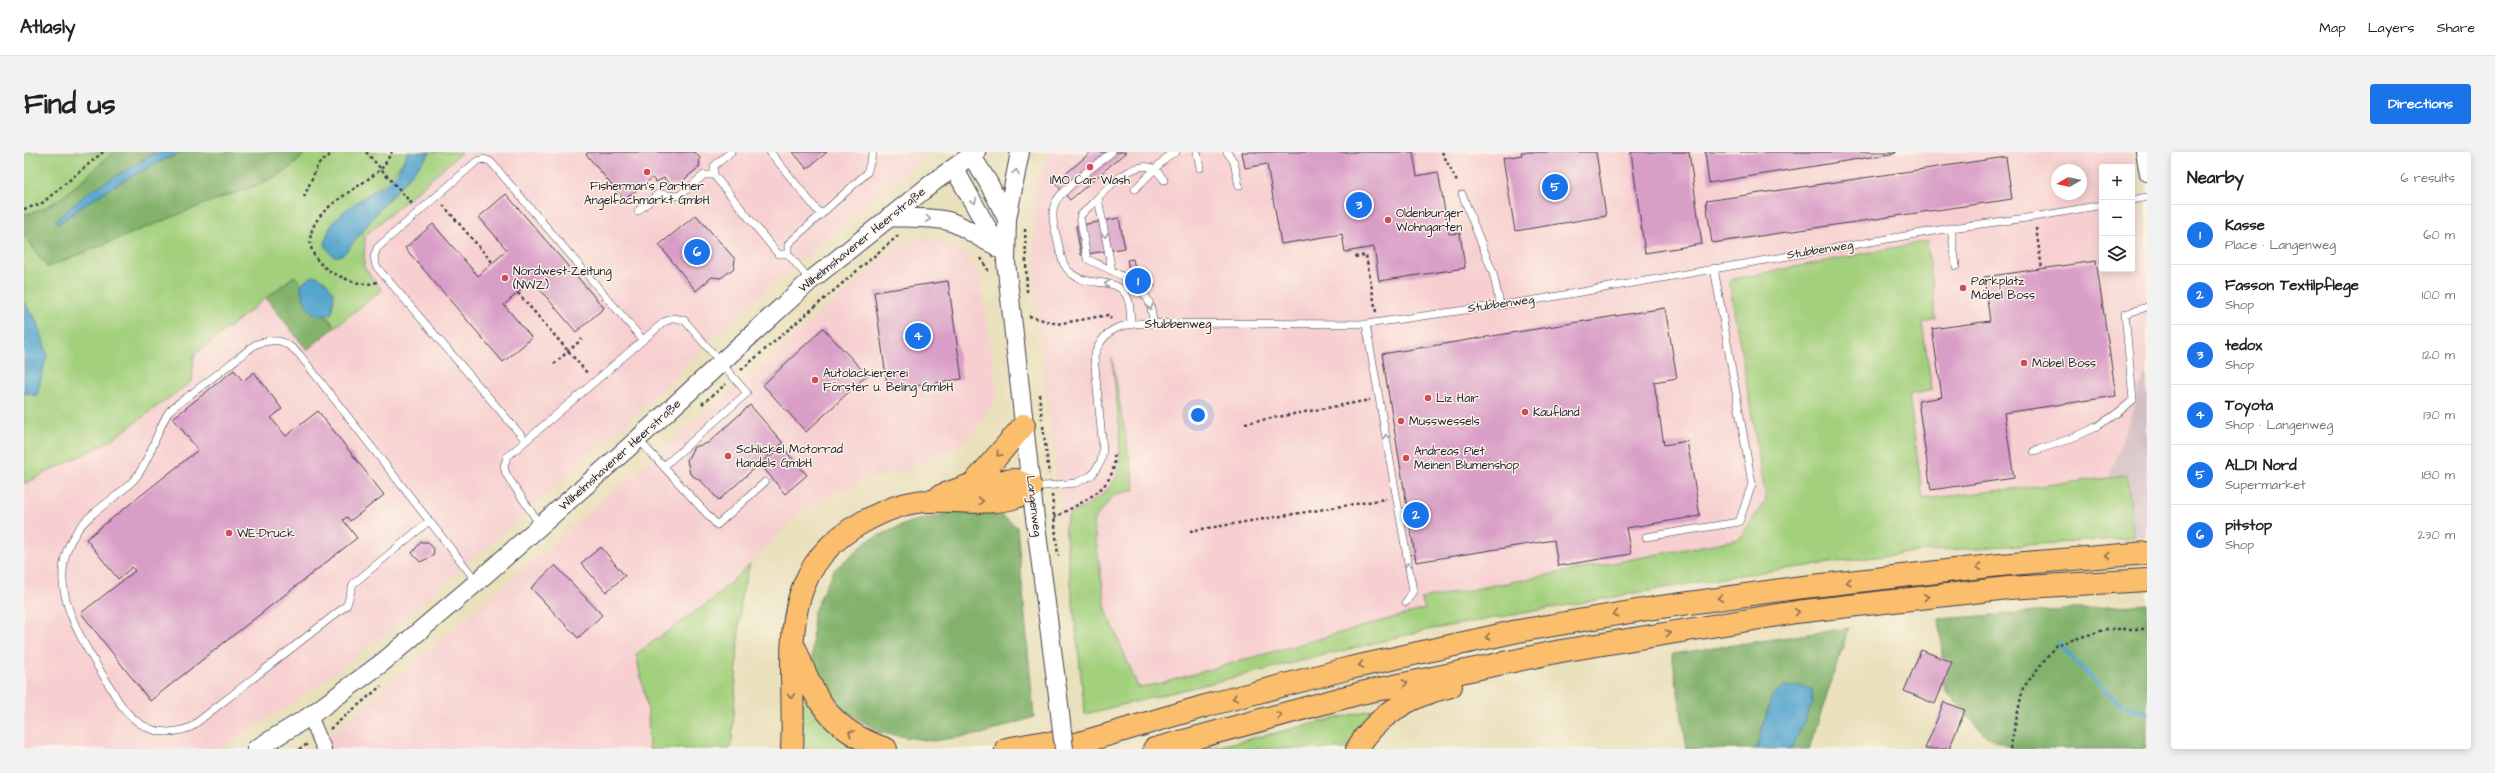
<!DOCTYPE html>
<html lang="en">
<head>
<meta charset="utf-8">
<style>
  :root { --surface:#fff; --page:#f2f2f2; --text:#222; --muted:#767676; --line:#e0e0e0; --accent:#1a73e8 }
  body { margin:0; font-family:"Architects Daughter",sans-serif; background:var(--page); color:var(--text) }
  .controls { position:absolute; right:12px; top:12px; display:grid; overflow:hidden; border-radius:4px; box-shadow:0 2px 10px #0003 }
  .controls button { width:36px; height:36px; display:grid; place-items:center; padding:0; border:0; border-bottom:1px solid var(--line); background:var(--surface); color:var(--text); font:20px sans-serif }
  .compass { position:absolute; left:2027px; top:12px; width:36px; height:36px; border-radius:50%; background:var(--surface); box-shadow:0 2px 10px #0003; rotate:261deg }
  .you { position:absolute; left:1174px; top:263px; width:14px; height:14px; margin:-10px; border:3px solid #fff; border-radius:50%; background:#1a73e8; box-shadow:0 0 0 6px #1a73e833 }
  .badge { display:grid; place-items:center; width:26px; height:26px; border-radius:50%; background:var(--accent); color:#fff; font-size:13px; font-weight:700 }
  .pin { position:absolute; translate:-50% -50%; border:2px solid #fff; box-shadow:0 1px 4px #0006 }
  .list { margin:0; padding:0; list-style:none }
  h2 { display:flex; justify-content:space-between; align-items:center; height:52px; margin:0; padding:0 16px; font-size:17px }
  h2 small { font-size:13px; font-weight:400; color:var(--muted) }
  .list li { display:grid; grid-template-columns:26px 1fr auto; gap:12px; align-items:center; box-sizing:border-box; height:60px; padding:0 16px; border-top:1px solid var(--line) }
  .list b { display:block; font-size:15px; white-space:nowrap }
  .list p { margin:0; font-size:13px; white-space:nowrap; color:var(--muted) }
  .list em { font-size:13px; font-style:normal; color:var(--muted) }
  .icon { flex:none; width:22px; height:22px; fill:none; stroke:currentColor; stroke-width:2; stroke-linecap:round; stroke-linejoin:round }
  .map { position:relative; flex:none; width:2123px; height:597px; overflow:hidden; border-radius:4px }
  header { display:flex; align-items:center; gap:24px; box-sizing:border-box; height:56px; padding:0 20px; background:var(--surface); border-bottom:1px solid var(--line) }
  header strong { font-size:19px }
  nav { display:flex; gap:22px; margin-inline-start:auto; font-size:14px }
  .intro { display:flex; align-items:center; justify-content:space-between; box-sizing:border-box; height:96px; padding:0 24px }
  h1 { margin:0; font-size:28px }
  .button { padding:10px 18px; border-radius:4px; background:var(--accent); color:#fff; font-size:14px; font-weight:700 }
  main { display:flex; gap:24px; padding:0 24px }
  aside { flex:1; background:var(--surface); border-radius:4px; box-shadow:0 2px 10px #0003 }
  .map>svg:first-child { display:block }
  .built { fill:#f7cfd0; fill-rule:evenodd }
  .industrial { fill:#d2bdc5 }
  .green { fill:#a3d07d; stroke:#62795c }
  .forest { fill:#82b26c; stroke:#526a54 }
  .water { fill:#54a6cf; stroke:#3b6485 }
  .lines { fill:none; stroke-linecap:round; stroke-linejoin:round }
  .stream { stroke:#54a6cf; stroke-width:4.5 }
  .building { fill:#d99ec7 }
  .service-casing { stroke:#403e4e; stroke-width:8 }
  .minor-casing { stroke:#403e4e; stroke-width:16 }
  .tertiary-casing { stroke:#403e4e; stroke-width:20 }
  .motorway-casing { stroke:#403e4e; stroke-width:24 }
  .path { stroke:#403e4e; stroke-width:2.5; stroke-dasharray:3 3; stroke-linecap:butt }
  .service { stroke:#fff; stroke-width:7 }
  .minor { stroke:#fff; stroke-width:14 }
  .tertiary { stroke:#fff; stroke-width:18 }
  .motorway { stroke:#fabe6d; stroke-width:22 }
  .tertiary-bridge-casing { stroke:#403e4e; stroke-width:20; stroke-linecap:butt }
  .tertiary-bridge { stroke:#fff; stroke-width:18 }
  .oneway { stroke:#9c9ca7 }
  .oneway2 { stroke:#8e7054 }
  .poi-dot { fill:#d1495b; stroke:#fcf5e5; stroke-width:1.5 }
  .labels { text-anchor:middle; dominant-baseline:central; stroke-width:3; stroke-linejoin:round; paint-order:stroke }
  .poi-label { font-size:12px; fill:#22223b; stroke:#fcf5e5; text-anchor:start }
  .street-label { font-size:12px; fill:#22223b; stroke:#fcf5e5 }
</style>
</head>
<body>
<header>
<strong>Atlasly</strong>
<nav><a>Map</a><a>Layers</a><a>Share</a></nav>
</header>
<div class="intro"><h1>Find us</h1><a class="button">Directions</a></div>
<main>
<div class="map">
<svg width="2123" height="597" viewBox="0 0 2123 597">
  <rect width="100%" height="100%" fill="#fcf5e5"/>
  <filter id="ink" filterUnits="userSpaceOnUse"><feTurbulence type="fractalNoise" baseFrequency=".025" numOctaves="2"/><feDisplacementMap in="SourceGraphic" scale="8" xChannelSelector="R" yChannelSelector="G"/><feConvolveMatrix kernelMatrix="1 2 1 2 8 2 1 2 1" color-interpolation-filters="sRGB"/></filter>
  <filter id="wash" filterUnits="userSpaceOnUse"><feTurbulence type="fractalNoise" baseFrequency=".012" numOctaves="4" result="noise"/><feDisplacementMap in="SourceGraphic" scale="16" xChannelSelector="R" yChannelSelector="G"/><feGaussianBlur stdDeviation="0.9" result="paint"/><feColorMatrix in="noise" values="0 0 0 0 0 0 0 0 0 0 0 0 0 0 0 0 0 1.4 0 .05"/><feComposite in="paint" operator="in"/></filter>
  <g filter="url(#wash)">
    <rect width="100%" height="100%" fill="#e9e0bc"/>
    <path class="built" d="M438 0H906L759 123 690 185 603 271 383 465 275 547 195 597H0V332L86 289 168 229 170 203 242 146 283 198 340 115 341 84Z
      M1027 0H2108L2123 87V216L2064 387 1889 400 1796 411 1560 446 1349 489 1061 562 1014 167 1009 85 1014 24ZM2078 15H2108V117H2078ZM2033 18H2057V42H2033Z
      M904 85 925 92 942 102 956 125 973 242 967 255 948 281 928 298 880 318 840 328 779 357 698 441 612 502 624 559 625 597H286L298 590 871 97Z"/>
    <path class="industrial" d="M2123 216V384L2064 387Z"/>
    <path class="green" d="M2 0H90C67 19 30 60 0 62V1Z
      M282 0H384C368 33 344 39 318 62L323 99 355 58 407 0H438L341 84 340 115 358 138 311 175 270 124 170 203 168 229 86 289 0 332V241L13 243 14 170 0 150V82L23 115C74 95 124 75 174 54 210 40 257 32 282 0Z
      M1903 89 1912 167 1898 171 1908 238 1885 243 1899 347 2103 324 2110 386 1889 400 1709 424 1403 478 1061 562 1041 376 1044 364C1060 355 1080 345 1090 329 1103 309 1090 232 1088 206L1111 338 1090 343 1069 369 1082 458 1114 535 1134 532 1401 457 1397 447 1715 387 1742 348 1705 128Z
      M726 412 717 445 708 590 704 597H625L624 559 612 502 689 447Z
      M779 542C794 566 810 586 837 597H776Z
      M1347 558 1354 562 1325 597H1184Z"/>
    <path class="forest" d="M90 0H133L122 5 34 72 68 47 126 13 159 0H282C259 29 218 36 185 50 131 72 77 94 23 115L0 82V62C30 60 67 19 90 0Z
      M271 124 311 175 283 198 242 146Z
      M931 360H973L993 375 1010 565 958 582 908 589 857 581 814 554 788 508 789 461 810 418 845 388 886 370Z
      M2123 452V597H1990L1962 584 1921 539 1915 467Z
      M1825 476 1785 597H1768L1788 552 1734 593 1732 597H1663L1648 502Z"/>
    <path class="water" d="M133 0H159C113 18 73 43 34 72L31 69 63 41Z
      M384 0H407L355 58 323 99 316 104H309L301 94C302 61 342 47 364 30 373 23 379 11 384 0Z
      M293 124 302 130 310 141 308 161C288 171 278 150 277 133L286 125Z
      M0 150 14 170 23 202 13 244 0 241Z
      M1778 534 1788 537V552L1768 597H1732L1748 544 1759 535Z"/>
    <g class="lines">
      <path class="stream" d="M2034 492 2094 551 2123 561"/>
    </g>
    <g id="blocks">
      <path class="building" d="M565 0H671L676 6 675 15 655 32H645L640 26 632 30 628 26 600 48 562 2Z
        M769 0H803L783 17Z
        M1067 0H1102L1046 48 1031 31Z
        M1218 0H1389L1393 24 1414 20 1425 82 1436 81 1441 116 1355 129 1350 95 1321 100 1318 82 1257 92 1243 12 1221 16Z
        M1497 0H1572L1582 64 1491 79 1479 6 1498 3Z
        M1607 0H1665L1678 92 1621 101Z
        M1681 0H1872V1L1685 31Z
        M1982 5 1988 47 1688 91 1682 49Z
        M482 42 580 156 552 180 508 128 480 153 508 186 479 210 381 96 409 72 454 124 483 98 455 65Z
        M672 63 711 107 710 116 697 126 688 125 672 139 635 93Z
        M1095 66 1101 96 1057 103 1052 74Z
        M1109 107 1111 116 1105 117 1103 108Z
        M2072 109 2092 244 1980 261 1990 326 1907 338 1894 249 1918 245 1908 177 1966 169 1960 125Z
        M1107 120 1125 133 1121 138 1103 125Z
        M924 129 938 227 864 238 850 140Z
        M1641 156 1653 226 1630 230 1640 293 1663 289 1676 364 1602 376 1607 402 1534 414 1530 388 1392 410 1358 202Z
        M799 176 843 223 782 280 739 233Z
        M210 218 219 229 230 220 258 257 247 266 262 284 294 259 360 343 326 369 323 365 319 368 333 386 126 549 57 461 111 419 108 415 94 427 62 387 174 298 149 266Z
        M726 253 759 291 695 348 678 330 666 322 663 308 670 295 684 291Z
        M758 295 783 323 761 342 737 313Z
        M397 390H404L410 397 409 404 396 410 388 401Z
        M577 395 601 424 582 440 557 411Z
        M531 413 578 463 554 486 507 436Z
        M1897 498 1928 510 1911 552 1880 539Z
        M1920 550 1941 558 1925 597H1901Z"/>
    </g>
  </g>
  <g filter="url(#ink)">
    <use href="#blocks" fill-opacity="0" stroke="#403e4e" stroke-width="1"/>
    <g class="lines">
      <g class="service-casing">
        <path id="service" d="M746 0 797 63
          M1088 0C1075 11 1037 37 1031 51 1026 63 1031 78 1034 90 1037 104 1038 116 1051 124 1065 134 1089 126 1100 140 1107 148 1106 161 1107 172
          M1173 0 1176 16
          M1203 0 1210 10 1215 34
          M690 23V14L707 0
          M1111 37 1144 4 1152 0
          M1438 42 1469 121 1476 152
          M1074 46 1088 119
          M2108 48 2123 45
          M614 59 634 42 655 44 680 23H690L754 102H764
          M1927 76 1932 114
          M786 128 764 102V92L843 21 849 0
          M1129 171C1128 165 1128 158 1126 152 1117 129 1084 117 1063 107L1056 64C1072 49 1105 6 1129 16 1133 18 1137 24 1140 28
          M1342 172 1389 439 1382 450
          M614 287 693 373 741 330
          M502 289 352 114 350 105 353 96 453 9 460 7 467 10 619 188
          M2010 299C2051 286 2077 277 2109 248L2101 162 2123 155
          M1010 335 1052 331 1068 323 1077 309 1079 298 1070 204C1081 173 1099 172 1129 171L1342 172 1505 149 1927 76 2010 65 2078 53
          M405 369 329 432 323 453 167 575C135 588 109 574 92 545 64 496 14 434 53 379 68 357 99 343 113 324 127 306 132 280 144 261 148 254 160 248 167 242 189 226 210 209 232 192 253 186 259 187 275 202L453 430
          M516 373 482 322 480 314 483 305 640 170 650 166 660 168 723 241 640 314
          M1622 385 1715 370 1728 332 1690 116"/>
      </g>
      <g class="minor-casing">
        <path id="minor" d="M2119 0 2123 22
          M286 564 300 597"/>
      </g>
      <g class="tertiary-casing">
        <path id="tertiary" d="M996 0 983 67 982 110 1007 335 1034 544
          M947 3 964 30 983 67
          M930 16 975 97
          M865 65C884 66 906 65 924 69 943 74 956 89 974 94
          M232 597 286 564 359 510 453 430 605 295 786 129 911 29 952 0"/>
      </g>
      <g class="motorway-casing">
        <path id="motorway" d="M949 332 1000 273
          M916 344 949 332 991 328 1007 335
          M772 498C791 550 808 579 862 597
          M768 597C773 511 746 420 839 370 857 360 883 349 905 349 932 347 966 354 992 345 997 344 1003 338 1007 335
          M982 597 1015 591 1051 592
          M1035 597 1188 552 1326 516 1494 479 1630 456 1771 436 1976 413 2123 401
          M1130 597 1337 541 1537 499 1772 460 1984 436 2123 428
          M1333 597C1353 562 1389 543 1427 534"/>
      </g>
      <path class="path" d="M342 0 388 52
        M1418 0 1434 32
        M280 45 294 12 310 0
        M419 53 469 111
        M0 57 17 52 79 0
        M2012 76 2018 117
        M1001 77 1003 140
        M1331 105 1342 103 1352 160
        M957 106 965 120
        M1121 117 1130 133 1128 136
        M353 130C339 135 327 129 315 124 280 108 277 78 306 54 322 41 340 31 356 18 361 13 364 6 368 0
        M494 141 564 222
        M1005 164 1033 172 1084 163 1087 167
        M530 212 558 187
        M717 218 876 82
        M1015 242 1018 267
        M678 252 702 232
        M1221 271 1346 248
        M1019 274 1025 322
        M1028 343 1034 404
        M1030 366C1054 351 1094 338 1090 303
        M1166 379 1362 347
        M306 577 357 534
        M275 597 284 592
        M1986 597 1999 536 2032 493 2083 477H2123"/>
      <use href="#service" class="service"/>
      <use href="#minor" class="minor"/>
      <use href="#tertiary" class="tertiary"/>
      <use href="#motorway" class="motorway"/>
      <g class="tertiary-bridge-casing">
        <path id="tertiary-bridge" d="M1034 544 1040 597"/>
      </g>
      <use href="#tertiary-bridge" class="tertiary-bridge"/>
    </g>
    <defs><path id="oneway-chevron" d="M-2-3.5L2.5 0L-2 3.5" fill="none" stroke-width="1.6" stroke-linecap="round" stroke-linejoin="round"/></defs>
    <g class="oneway">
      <use href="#oneway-chevron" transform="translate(992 20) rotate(-80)"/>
      <use href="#oneway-chevron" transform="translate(950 49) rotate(62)"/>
      <use href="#oneway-chevron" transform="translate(904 67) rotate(6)"/>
      <use href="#oneway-chevron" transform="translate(1081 83) rotate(80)"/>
      <use href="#oneway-chevron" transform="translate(1083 132) rotate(-173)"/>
      <use href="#oneway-chevron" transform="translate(1126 155) rotate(74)"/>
      <use href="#oneway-chevron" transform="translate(1362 285) rotate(-100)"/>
      <use href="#oneway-chevron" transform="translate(1384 413) rotate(-100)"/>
    </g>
    <g class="oneway2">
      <use href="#oneway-chevron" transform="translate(975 302) rotate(131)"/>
      <use href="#oneway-chevron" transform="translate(957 349) rotate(-5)"/>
      <use href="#oneway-chevron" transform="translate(2084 404) rotate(175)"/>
      <use href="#oneway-chevron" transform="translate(1955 415) rotate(174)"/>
      <use href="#oneway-chevron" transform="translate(1825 430) rotate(174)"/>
      <use href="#oneway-chevron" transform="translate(1902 445) rotate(-6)"/>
      <use href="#oneway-chevron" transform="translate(1696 446) rotate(172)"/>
      <use href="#oneway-chevron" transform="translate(1773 460) rotate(-8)"/>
      <use href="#oneway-chevron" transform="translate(1592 462) rotate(170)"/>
      <use href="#oneway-chevron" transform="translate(1644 481) rotate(-9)"/>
      <use href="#oneway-chevron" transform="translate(1464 485) rotate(168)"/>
      <use href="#oneway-chevron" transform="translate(1337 513) rotate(168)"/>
      <use href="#oneway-chevron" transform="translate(1381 531) rotate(-12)"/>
      <use href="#oneway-chevron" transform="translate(767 544) rotate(86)"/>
      <use href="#oneway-chevron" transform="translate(1211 546) rotate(165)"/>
      <use href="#oneway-chevron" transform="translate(1255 563) rotate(-15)"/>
      <use href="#oneway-chevron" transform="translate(827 581) rotate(-147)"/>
    </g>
  </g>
  <g class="poi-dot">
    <circle cx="1066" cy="15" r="4"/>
    <circle cx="623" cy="20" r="4"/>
    <circle cx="1364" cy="68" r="4"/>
    <circle cx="481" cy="126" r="4"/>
    <circle cx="1939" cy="136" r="4"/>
    <circle cx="2000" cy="211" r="4"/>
    <circle cx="791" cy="228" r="4"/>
    <circle cx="1404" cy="246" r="4"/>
    <circle cx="1501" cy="260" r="4"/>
    <circle cx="1377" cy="269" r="4"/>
    <circle cx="704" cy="304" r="4"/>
    <circle cx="1382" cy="306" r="4"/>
    <circle cx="205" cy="381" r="4"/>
  </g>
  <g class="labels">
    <g class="poi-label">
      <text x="1066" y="28" text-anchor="middle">IMO Car Wash</text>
      <text x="623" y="34" text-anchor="middle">Fisherman‘s Partner<tspan x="623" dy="14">Angelfachmarkt GmbH</tspan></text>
      <text x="1372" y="61">Oldenburger<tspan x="1372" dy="14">Wohngarten</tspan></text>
      <text x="489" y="119">Nordwest-Zeitung<tspan x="489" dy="14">(NWZ)</tspan></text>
      <text x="1947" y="129">Parkplatz<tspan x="1947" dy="14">Möbel Boss</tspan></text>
      <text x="2008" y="211">Möbel Boss</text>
      <text x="799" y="221">Autolackiererei<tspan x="799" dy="14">Förster u. Beling GmbH</tspan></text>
      <text x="1412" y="246">Liz Hair</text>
      <text x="1509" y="260">Kaufland</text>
      <text x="1385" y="269">Musswessels</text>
      <text x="712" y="297">Schlickel Motorrad<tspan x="712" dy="14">Handels GmbH</tspan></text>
      <text x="1390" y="299">Andreas Piet<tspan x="1390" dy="14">Meinen Blumenshop</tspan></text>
      <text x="213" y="381">WE-Druck</text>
    </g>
    <g class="street-label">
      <text transform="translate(838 88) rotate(-39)">Wilhelmshavener Heerstraße</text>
      <text transform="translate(1796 98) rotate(-9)">Stubbenweg</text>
      <text transform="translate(1477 152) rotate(-8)">Stubbenweg</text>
      <text x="1154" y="172">Stubbenweg</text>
      <text transform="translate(596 303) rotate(-42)">Wilhelmshavener Heerstraße</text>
      <text transform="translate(1010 354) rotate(83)">Langenweg</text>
    </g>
  </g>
</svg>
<div class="controls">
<button>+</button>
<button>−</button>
<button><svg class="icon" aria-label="layers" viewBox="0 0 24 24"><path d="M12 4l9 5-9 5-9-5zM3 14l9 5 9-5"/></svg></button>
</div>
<svg class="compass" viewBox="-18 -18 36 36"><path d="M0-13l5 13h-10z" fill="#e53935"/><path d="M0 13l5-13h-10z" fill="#767676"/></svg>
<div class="you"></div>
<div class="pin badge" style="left:1114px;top:129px">1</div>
<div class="pin badge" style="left:1392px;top:363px">2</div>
<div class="pin badge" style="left:1335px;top:53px">3</div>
<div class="pin badge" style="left:894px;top:184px">4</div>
<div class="pin badge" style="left:1531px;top:35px">5</div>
<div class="pin badge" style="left:673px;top:100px">6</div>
</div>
<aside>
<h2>Nearby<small>6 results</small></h2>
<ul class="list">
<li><span class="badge">1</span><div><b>Kasse</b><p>Place · Langenweg</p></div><em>60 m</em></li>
<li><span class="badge">2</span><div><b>Fasson Textilpflege</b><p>Shop</p></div><em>100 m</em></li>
<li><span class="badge">3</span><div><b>tedox</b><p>Shop</p></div><em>120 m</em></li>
<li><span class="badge">4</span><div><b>Toyota</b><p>Shop · Langenweg</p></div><em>130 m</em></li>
<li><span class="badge">5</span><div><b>ALDI Nord</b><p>Supermarket</p></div><em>180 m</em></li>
<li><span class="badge">6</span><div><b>pitstop</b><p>Shop</p></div><em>230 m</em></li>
</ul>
</aside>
</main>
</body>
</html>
